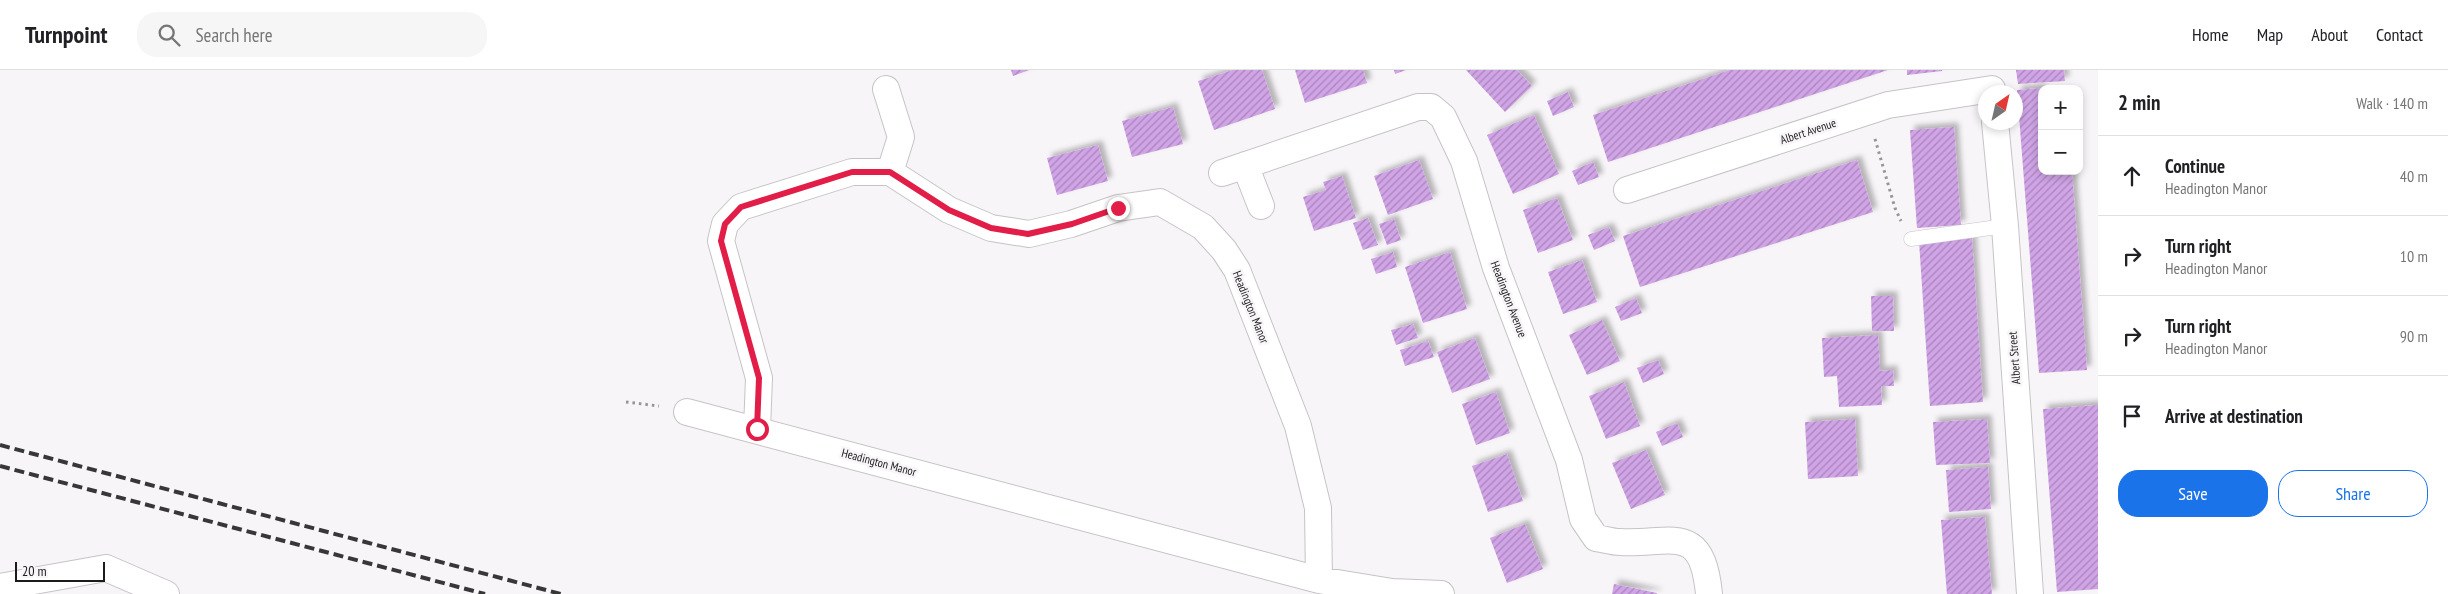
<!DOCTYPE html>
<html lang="en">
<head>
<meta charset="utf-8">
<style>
  :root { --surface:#fff; --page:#f6f6f6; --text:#202124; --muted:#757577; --line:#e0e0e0; --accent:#1a73e8 }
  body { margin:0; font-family:"PT Sans Narrow",sans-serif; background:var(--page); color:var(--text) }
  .controls { position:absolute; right:15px; top:15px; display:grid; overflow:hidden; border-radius:10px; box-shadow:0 2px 8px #0003 }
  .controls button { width:45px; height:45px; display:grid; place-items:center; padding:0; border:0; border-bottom:1px solid var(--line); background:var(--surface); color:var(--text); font:25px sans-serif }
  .compass { position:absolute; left:1978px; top:15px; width:45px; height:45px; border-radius:50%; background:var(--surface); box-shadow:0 2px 8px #0003; rotate:34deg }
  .scale { position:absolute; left:15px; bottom:12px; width:90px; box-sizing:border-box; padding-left:5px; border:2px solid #1c1b1c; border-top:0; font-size:14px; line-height:18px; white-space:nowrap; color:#1c1b1c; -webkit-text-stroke:4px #f8f5f9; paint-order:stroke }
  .stop { position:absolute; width:15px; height:15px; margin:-11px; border:4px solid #e11d48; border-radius:50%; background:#fff }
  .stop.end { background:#e11d48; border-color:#fff; box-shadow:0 1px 5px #0008 }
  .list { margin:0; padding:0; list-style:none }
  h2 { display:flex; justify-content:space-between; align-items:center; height:65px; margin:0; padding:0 20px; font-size:21px }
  h2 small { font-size:16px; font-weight:400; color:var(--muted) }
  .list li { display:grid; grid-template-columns:32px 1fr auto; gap:15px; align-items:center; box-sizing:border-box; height:80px; padding:0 20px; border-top:1px solid var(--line) }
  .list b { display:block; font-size:19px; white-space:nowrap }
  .list p { margin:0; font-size:16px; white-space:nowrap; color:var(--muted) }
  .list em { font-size:16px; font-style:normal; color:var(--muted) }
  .actions { display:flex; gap:10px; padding:15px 20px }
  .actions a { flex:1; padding:11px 0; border:1px solid var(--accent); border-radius:20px; text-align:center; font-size:18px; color:var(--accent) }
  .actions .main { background:var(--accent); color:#fff }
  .icon { flex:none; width:28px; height:28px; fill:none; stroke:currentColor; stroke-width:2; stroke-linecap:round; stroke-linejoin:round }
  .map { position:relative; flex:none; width:2098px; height:524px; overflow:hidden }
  header { display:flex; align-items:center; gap:30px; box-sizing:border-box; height:70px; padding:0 25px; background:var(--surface); border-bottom:1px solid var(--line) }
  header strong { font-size:24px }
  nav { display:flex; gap:28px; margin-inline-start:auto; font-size:18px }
  .search { width:350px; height:45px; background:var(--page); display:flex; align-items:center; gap:12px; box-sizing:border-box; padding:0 18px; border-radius:20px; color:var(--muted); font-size:19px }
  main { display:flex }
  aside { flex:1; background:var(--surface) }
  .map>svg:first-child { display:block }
  .building { fill:url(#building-hatch); filter:url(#shadow) }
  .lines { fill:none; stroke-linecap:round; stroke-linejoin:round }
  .lane-casing { stroke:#c6c3c7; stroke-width:15 }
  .street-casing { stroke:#c6c3c7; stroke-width:28 }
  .path { stroke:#969496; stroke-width:3; stroke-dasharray:2.5 4; stroke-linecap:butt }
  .lane { stroke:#fff; stroke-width:14 }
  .street { stroke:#fff; stroke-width:26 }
  .rail { stroke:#383738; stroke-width:4; stroke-dasharray:10 5; stroke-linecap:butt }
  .route { stroke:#e11d48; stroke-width:6 }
  .labels { text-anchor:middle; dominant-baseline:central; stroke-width:5; stroke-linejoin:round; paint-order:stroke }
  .street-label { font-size:12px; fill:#1c1b1c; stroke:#f8f5f9 }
</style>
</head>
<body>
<header>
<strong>Turnpoint</strong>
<div class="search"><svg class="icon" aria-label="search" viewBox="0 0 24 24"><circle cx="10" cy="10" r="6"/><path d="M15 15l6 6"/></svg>Search here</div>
<nav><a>Home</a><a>Map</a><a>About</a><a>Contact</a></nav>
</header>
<main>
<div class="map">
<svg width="2098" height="524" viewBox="0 0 2098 524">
  <defs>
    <pattern id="building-hatch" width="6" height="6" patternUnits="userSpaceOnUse" patternTransform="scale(1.25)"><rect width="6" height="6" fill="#d0a4e6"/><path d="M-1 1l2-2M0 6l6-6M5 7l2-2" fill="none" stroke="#a885ba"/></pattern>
    <filter id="shadow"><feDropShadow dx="4.5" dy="-4.5" stdDeviation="2.5" flood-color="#0004"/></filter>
  </defs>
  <rect width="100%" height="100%" fill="#f8f5f9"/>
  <path class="building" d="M1011 0H1029L1013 6Z
    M1233 0H1262L1275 39 1214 60 1198 11Z
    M1295 0H1363L1367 13 1305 33Z
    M1394 0H1406L1395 4Z
    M1466 0H1517L1532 16 1505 42Z
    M1730 0H1888L1608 92 1593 45Z
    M1907 0H1942V1L1907 5Z
    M2016 0H2064L2065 11 2018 14Z
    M2042 18V101H2072L2087 300 2039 303 2017 20Z
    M1568 22 1574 37 1553 46 1547 31Z
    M1173 37 1183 74 1132 87 1122 51Z
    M1534 45 1559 104 1513 124 1487 65Z
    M1954 57 1961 155 1917 158 1910 60Z
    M1098 75 1108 111 1057 125 1047 88Z
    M1419 90 1433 129 1388 145 1374 106Z
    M1857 90 1873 142 1640 217 1623 166Z
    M1593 92 1599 107 1578 115 1572 101Z
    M1342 106 1356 148 1314 161 1303 127 1326 120 1323 112Z
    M1557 128 1573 170 1538 183 1523 140Z
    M1368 148 1378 175 1363 180 1353 153Z
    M1394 149 1401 170 1387 175 1379 154Z
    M1609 157 1615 171 1594 180 1588 165Z
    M1972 168 1983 332 1930 336 1919 171Z
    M1393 182 1397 197 1376 204 1371 189Z
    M1450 182 1467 239 1423 253 1405 197Z
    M1582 190 1597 232 1563 244 1548 202Z
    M1871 226H1893L1894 261H1872Z
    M1636 228 1642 243 1621 251 1615 237Z
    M1602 250 1620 291 1587 305 1569 265Z
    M1413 254 1418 268 1396 275 1391 260Z
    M1878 265 1880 301 1893 300 1894 316H1881L1882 335 1839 337 1837 306 1824 307 1822 268Z
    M1475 268 1490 309 1452 323 1437 282Z
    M1428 271 1434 287 1405 296 1400 280Z
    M1658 290 1664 304 1643 313 1637 298Z
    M1624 312 1640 356 1606 369 1589 326Z
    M1496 322 1510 363 1476 375 1462 334Z
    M2098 335V519L2057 522 2043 339Z
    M1855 349 1858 406 1808 409 1805 352Z
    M1987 349 1990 393 1936 395 1933 352Z
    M1677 353 1683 367 1662 376 1656 362Z
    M1646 380 1665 425 1631 439 1612 393Z
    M1507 384 1523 431 1488 442 1472 396Z
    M1988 397 1991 439 1949 442 1946 400Z
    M1985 447 1992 524H1947L1941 450Z
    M1525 454 1543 499 1507 513 1490 468Z
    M1614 514 1657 523V524H1612Z"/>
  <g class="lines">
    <g class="lane-casing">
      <path id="lane" d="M1911 169 2005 156"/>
    </g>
    <g class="street-casing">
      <path id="street" d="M886 19 901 67 890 102
        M1995 52 2005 156 2030 524
        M1245 95 1261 136
        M1222 103 1418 37H1431L1443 47 1464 91 1496 198 1569 390 1583 449 1596 468C1604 469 1612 472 1620 472 1671 475 1702 451 1709 524
        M1627 120 1888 35 1992 19
        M687 342 1319 510 1392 522 1441 524
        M757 359 759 308 721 171 725 154 741 137 852 102H890L949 140 991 158 1029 164 1071 154 1118 138 1160 132 1203 157 1224 180 1237 200 1298 356 1318 438 1319 510
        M0 517 106 498 166 524"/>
    </g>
    <path class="path" d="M1875 69 1895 138 1901 151
      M626 332 659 336"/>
    <use href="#lane" class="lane"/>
    <use href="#street" class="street"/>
    <path class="rail" d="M0 375 561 524
      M0 396 485 524"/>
  </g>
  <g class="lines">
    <path class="route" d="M757 359 759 308 721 171 725 154 741 137 852 102H890L949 140 991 158 1028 164 1072 154 1118 138"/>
  </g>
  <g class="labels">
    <g class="street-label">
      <text transform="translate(1808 61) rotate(-18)">Albert Avenue</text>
      <text transform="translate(1509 229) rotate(69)">Headington Avenue</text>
      <text transform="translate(1251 237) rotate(68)">Headington Manor</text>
      <text transform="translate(2014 288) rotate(-94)">Albert Street</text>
      <text transform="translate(879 392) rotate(15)">Headington Manor</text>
    </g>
  </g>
</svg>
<div class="controls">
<button>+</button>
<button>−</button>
</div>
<svg class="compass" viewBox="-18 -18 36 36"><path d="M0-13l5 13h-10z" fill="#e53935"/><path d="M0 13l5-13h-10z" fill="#757577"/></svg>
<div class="scale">20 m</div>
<div class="stop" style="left:757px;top:359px"></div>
<div class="stop end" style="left:1118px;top:138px"></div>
</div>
<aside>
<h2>2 min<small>Walk · 140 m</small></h2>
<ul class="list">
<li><svg class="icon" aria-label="ahead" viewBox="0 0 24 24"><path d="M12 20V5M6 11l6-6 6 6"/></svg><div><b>Continue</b><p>Headington Manor</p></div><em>40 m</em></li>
<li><svg class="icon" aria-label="right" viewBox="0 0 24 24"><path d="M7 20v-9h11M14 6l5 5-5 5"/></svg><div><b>Turn right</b><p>Headington Manor</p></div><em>10 m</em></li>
<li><svg class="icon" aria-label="right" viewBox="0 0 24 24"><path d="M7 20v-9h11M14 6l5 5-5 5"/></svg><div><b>Turn right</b><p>Headington Manor</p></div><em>90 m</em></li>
<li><svg class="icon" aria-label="arrive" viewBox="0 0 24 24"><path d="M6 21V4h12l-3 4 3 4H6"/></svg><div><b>Arrive at destination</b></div></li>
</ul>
<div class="actions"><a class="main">Save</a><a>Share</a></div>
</aside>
</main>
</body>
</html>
